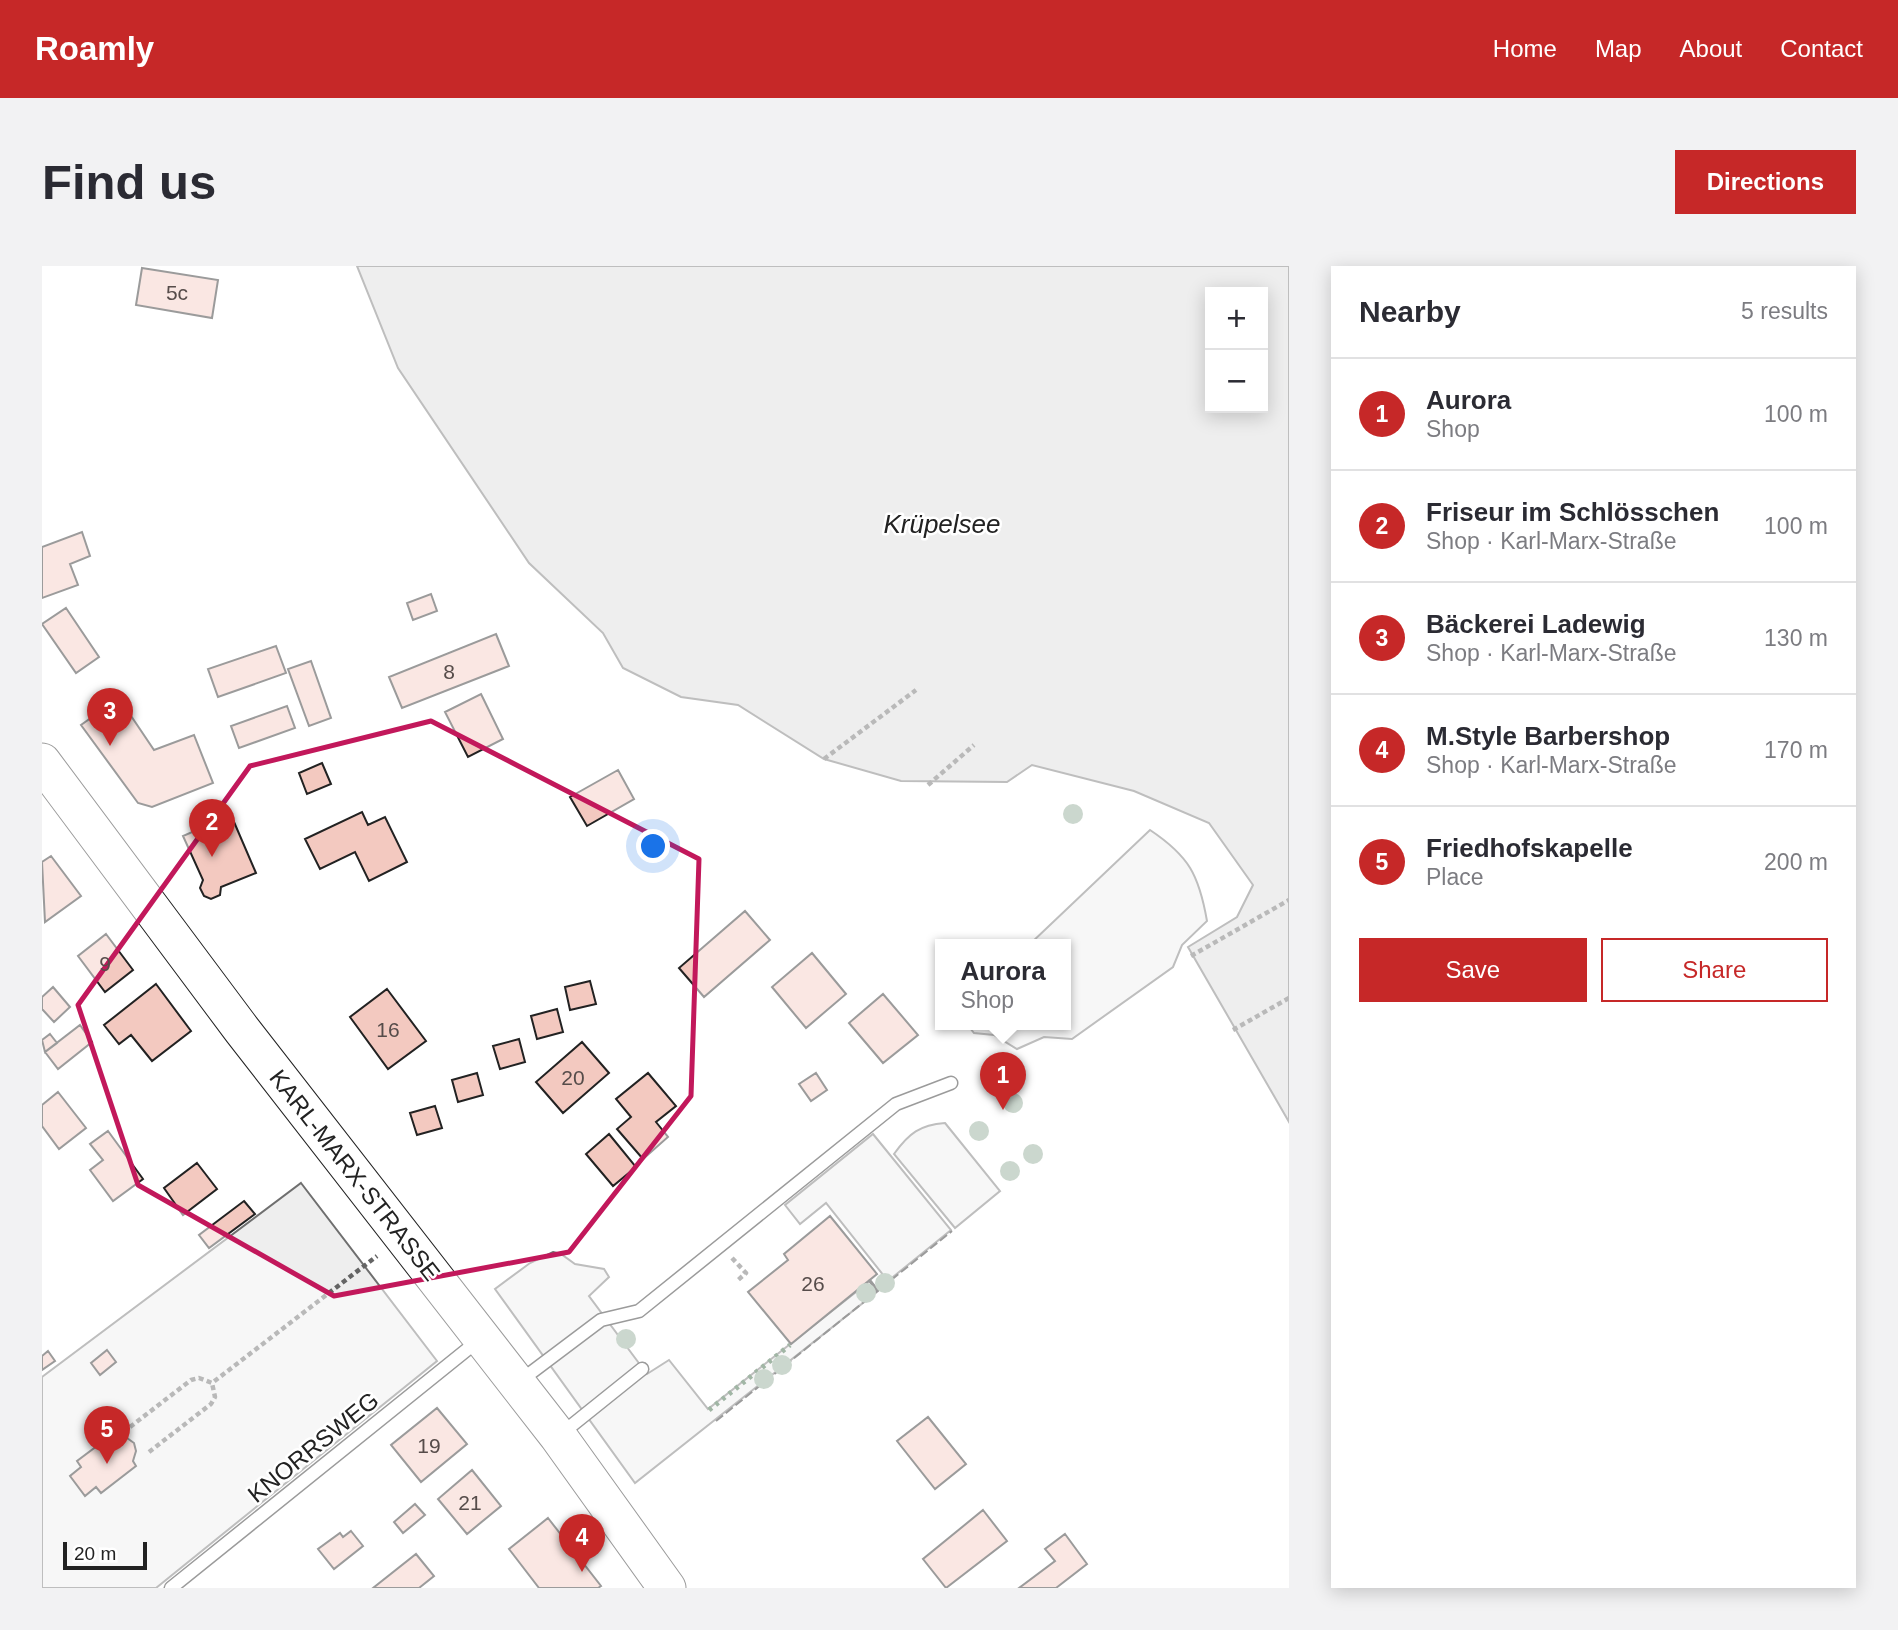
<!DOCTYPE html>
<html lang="en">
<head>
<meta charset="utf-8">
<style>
  :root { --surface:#fff; --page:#f2f2f3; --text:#2b2b33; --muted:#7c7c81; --line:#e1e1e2; --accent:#c62828 }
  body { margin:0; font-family:Arial,sans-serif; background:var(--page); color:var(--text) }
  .controls { position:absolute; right:21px; top:21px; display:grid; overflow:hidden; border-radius:0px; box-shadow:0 4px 18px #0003 }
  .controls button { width:63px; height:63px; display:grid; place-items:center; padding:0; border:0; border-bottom:2px solid var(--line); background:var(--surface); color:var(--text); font:35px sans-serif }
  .scale { position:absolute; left:21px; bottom:18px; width:84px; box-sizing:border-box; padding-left:7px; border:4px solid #222; border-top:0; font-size:19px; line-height:24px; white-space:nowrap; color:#222; -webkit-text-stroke:5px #fff; paint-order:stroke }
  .you { position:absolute; left:612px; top:581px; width:24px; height:24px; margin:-18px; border:5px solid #fff; border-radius:50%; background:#1a73e8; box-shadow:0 0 0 10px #1a73e833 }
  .badge { display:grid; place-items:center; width:46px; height:46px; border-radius:50%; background:var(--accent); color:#fff; font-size:23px; font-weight:700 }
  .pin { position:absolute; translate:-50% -58px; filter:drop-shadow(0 2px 4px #0008) }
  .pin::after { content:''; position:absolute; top:37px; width:24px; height:21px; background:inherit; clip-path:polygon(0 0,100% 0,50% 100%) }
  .popup { position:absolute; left:893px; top:673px; width:136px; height:91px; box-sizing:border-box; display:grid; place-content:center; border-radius:0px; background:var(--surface); filter:drop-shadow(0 2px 5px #0005); font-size:23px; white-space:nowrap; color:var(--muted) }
  .popup b { font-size:26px; color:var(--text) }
  .popup::after { content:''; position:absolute; left:50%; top:100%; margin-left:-14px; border:14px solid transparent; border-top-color:var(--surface) }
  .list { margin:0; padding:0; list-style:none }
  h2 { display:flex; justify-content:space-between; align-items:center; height:91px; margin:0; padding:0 28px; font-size:30px }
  h2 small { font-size:23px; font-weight:400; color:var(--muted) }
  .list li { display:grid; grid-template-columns:46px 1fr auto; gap:21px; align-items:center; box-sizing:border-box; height:112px; padding:0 28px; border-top:2px solid var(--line) }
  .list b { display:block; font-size:26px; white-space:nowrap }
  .list p { margin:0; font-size:23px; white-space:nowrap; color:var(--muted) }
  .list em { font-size:23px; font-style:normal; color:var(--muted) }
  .actions { display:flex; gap:14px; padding:21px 28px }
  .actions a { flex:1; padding:16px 0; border:2px solid var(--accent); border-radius:0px; text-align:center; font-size:24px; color:var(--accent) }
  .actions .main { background:var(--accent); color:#fff }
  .map { position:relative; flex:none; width:1247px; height:1322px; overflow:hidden; border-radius:0px }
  header { display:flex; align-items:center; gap:42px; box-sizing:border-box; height:98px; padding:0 35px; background:var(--accent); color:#fff }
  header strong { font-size:33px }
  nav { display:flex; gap:38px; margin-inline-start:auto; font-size:24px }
  .intro { display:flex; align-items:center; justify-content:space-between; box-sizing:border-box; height:168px; padding:0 42px }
  h1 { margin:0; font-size:49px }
  .button { padding:18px 32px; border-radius:0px; background:var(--accent); color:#fff; font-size:24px; font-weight:700 }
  main { display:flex; gap:42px; padding:0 42px }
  aside { flex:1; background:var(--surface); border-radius:0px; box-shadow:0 4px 18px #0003 }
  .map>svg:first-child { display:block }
  .green { fill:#eee; stroke:#6f6f6f; stroke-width:2 }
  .parking { fill:#ededed; stroke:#6f6f6f; stroke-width:2 }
  .water { fill:#d9d9d9; stroke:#6f6f6f; stroke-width:2; fill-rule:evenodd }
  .building { fill:#f3c9c0; stroke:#222; stroke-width:2 }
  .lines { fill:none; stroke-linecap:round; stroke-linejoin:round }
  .lane-casing { stroke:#222; stroke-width:15 }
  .secondary-casing { stroke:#222; stroke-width:39 }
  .path { stroke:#646464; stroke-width:4.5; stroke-dasharray:5 3.5; stroke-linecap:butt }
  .lane { stroke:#fff; stroke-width:12 }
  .secondary { stroke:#fff; stroke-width:37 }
  .hedge { stroke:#2f5e38; stroke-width:5; stroke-dasharray:3.5 5; stroke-linecap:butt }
  .fence { stroke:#222; stroke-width:2; stroke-dasharray:9 3.5; stroke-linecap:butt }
  .wall { stroke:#222; stroke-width:3.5 }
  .tree { fill:#8da692 }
  .marked { fill:none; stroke:#c2185b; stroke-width:5; stroke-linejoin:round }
  .labels { text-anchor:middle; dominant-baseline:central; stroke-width:5; stroke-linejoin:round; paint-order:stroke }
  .number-label { font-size:21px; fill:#564c4a }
  .street-label { font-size:24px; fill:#222; stroke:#fff }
  .water-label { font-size:26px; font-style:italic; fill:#222; stroke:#fff }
</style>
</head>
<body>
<header>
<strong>Roamly</strong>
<nav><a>Home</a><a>Map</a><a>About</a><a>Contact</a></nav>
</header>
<div class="intro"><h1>Find us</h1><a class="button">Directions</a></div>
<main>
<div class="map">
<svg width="1247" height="1322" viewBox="0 0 1247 1322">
  <rect width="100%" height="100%" fill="#fff"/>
  <path class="green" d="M1108 564C1147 590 1157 609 1165 655L1140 679 1131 701 1030 773 1002 771 975 783 952 769 932 767 925 758H1024V678H988Z
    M903 857 958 925 913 962 852 888C867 867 878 859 903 857Z
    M259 917 395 1095 114 1322H0V1111Z
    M511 986 519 988 533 998 562 1003 567 1011 547 1030 605 1108 627 1094 666 1143 828 1015 836 1025 593 1217 453 1023 488 997Z"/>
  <path class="parking" d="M831 868 909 964 846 1015 784 937 758 958 743 939Z"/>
  <path class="water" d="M315 0H1247V856L1146 681 1195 651 1211 619 1167 557 1092 525 990 499 965 516 859 515 782 493 696 439 639 431 581 402 561 367 487 297 356 102ZM1168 26H1221V142H1168Z"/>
  <path class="building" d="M100 2 176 14 170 52 94 39Z
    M40 266 48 290 28 298 36 319 0 332V281Z
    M389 328 395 345 371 354 365 337Z
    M24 342 57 391 34 407 0 358Z
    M454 368 467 400 360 442 347 411Z
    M234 380 244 407 176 431 166 403Z
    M269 395 289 452 267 460 246 403Z
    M439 428 461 473 426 491 403 446Z
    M77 432 112 484 152 469 171 517 110 541 96 537 39 459Z
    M245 440 253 462 197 482 189 460Z
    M280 497 289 518 265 528 257 507Z
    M576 504 592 533 545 560 528 531Z
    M320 546 326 559 343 551 365 596 327 615 313 586 278 603 263 573Z
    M189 549 214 607 179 621 178 629 169 633 162 630 158 622 161 614 141 570Z
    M9 590 39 630 3 656 0 596Z
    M703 645 728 674 662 731 637 702Z
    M64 668 91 704 63 726 36 690Z
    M770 687 804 728 764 762 730 721Z
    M548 715 554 738 528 744 523 721Z
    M114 718 149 765 110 795 89 769 77 778 62 759Z
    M11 721 28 741 12 756 0 743V731Z
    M345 723 384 775 346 803 308 751Z
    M841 728 876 769 841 797 807 757Z
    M515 743 521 766 495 773 489 750Z
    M38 759 50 776 16 803 3 786Z
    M8 768 15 777 3 786 0 774Z
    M477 773 483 796 458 803 451 780Z
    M540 776 567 807 521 847 494 816Z
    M435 807 441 829 416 836 410 814Z
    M606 807 634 840 614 856 626 871 601 893 575 863 589 851 574 833Z
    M774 807 785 824 769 835 757 818Z
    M16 826 44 862 17 883 0 860V839Z
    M393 840 400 862 375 869 368 847Z
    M66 865 101 913 71 935 48 904 61 894 48 878Z
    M567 868 594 901 571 920 544 888Z
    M155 897 175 923 141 949 122 922Z
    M202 935 213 948 167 982 157 969Z
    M788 950 835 1008 749 1078 706 1026 746 994 742 988Z
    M65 1084 74 1096 58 1109 49 1097Z
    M6 1085 13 1095 0 1104V1090Z
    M395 1142 425 1178 379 1216 349 1179Z
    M886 1151 924 1198 893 1223 855 1175Z
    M71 1168 75 1173 85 1172 92 1177 94 1185 91 1195 94 1200 59 1227 54 1221 43 1230 28 1210 39 1201 35 1195Z
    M430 1204 459 1240 425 1268 396 1233Z
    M373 1238 383 1249 361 1267 352 1256Z
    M941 1244 965 1275 904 1322 881 1293Z
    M506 1252 559 1320 556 1322H497L467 1283Z
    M309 1265 321 1280 292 1303 276 1283 298 1267 301 1271Z
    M1023 1268 1045 1298 1014 1322H977L1013 1295 1003 1283Z
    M374 1288 392 1310 377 1322H331Z"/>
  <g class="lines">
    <g class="lane-casing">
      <path id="lane" d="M478 1115 559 1054 597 1045 854 838 909 817
        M519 1168 600 1103
        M129 1322 437 1074"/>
    </g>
    <g class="secondary-casing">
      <path id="secondary" d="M0 496 200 764 516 1170 625 1322"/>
    </g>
    <path class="path" d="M782 493 874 424
      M886 519 932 479
      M1149 690 1247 634
      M1191 764 1247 732
      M690 992 704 1007 696 1014
      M88 1161 149 1114 157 1112 170 1117 335 990
      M107 1186 169 1138 173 1131 170 1117"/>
    <use href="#lane" class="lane"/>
    <use href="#secondary" class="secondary"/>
    <path class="hedge" d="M667 1144 748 1079"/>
    <path class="fence" d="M674 1155 910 965"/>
    <path class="wall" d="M828 1015 835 1024 842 1019"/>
  </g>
  <g class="tree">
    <circle cx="1031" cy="548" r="10"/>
    <circle cx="971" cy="837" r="10"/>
    <circle cx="937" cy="865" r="10"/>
    <circle cx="991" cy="888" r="10"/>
    <circle cx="968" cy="905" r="10"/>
    <circle cx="843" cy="1017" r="10"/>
    <circle cx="824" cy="1027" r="10"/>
    <circle cx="584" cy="1073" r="10"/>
    <circle cx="740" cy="1099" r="10"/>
    <circle cx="722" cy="1113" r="10"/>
  </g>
  <path d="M0 0H1247V1322H0ZM389 455 657 593 649 830 527 986 292 1030 96 919 36 739 208 500Z" fill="#fff" fill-opacity=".55" fill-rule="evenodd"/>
  <path class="marked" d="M389 455 657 593 649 830 527 986 292 1030 96 919 36 739 208 500Z"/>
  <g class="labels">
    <g class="number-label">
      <text x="135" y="26">5c</text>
      <text x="407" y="405">8</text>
      <text x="63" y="697">9</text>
      <text x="346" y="763">16</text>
      <text x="531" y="811">20</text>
      <text x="771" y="1017">26</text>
      <text x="387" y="1179">19</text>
      <text x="428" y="1236">21</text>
    </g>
    <g class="street-label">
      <text transform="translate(313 909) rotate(52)">KARL-MARX-STRASSE</text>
      <text transform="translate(271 1181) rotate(-39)">KNORRSWEG</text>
    </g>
    <g class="water-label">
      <text x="900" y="258">Krüpelsee</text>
    </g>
  </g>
</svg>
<div class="controls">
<button>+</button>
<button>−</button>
</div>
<div class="scale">20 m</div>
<div class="you"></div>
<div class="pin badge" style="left:961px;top:844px">1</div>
<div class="popup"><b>Aurora</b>Shop</div>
<div class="pin badge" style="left:170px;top:591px">2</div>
<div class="pin badge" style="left:68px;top:480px">3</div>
<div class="pin badge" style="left:540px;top:1306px">4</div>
<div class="pin badge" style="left:65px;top:1198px">5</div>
</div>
<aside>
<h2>Nearby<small>5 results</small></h2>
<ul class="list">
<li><span class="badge">1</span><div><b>Aurora</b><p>Shop</p></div><em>100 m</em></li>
<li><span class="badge">2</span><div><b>Friseur im Schlösschen</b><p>Shop · Karl-Marx-Straße</p></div><em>100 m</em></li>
<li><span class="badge">3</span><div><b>Bäckerei Ladewig</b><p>Shop · Karl-Marx-Straße</p></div><em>130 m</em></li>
<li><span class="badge">4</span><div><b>M.Style Barbershop</b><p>Shop · Karl-Marx-Straße</p></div><em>170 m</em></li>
<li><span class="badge">5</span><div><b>Friedhofskapelle</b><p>Place</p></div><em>200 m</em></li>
</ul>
<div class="actions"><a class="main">Save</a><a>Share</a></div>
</aside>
</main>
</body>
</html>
